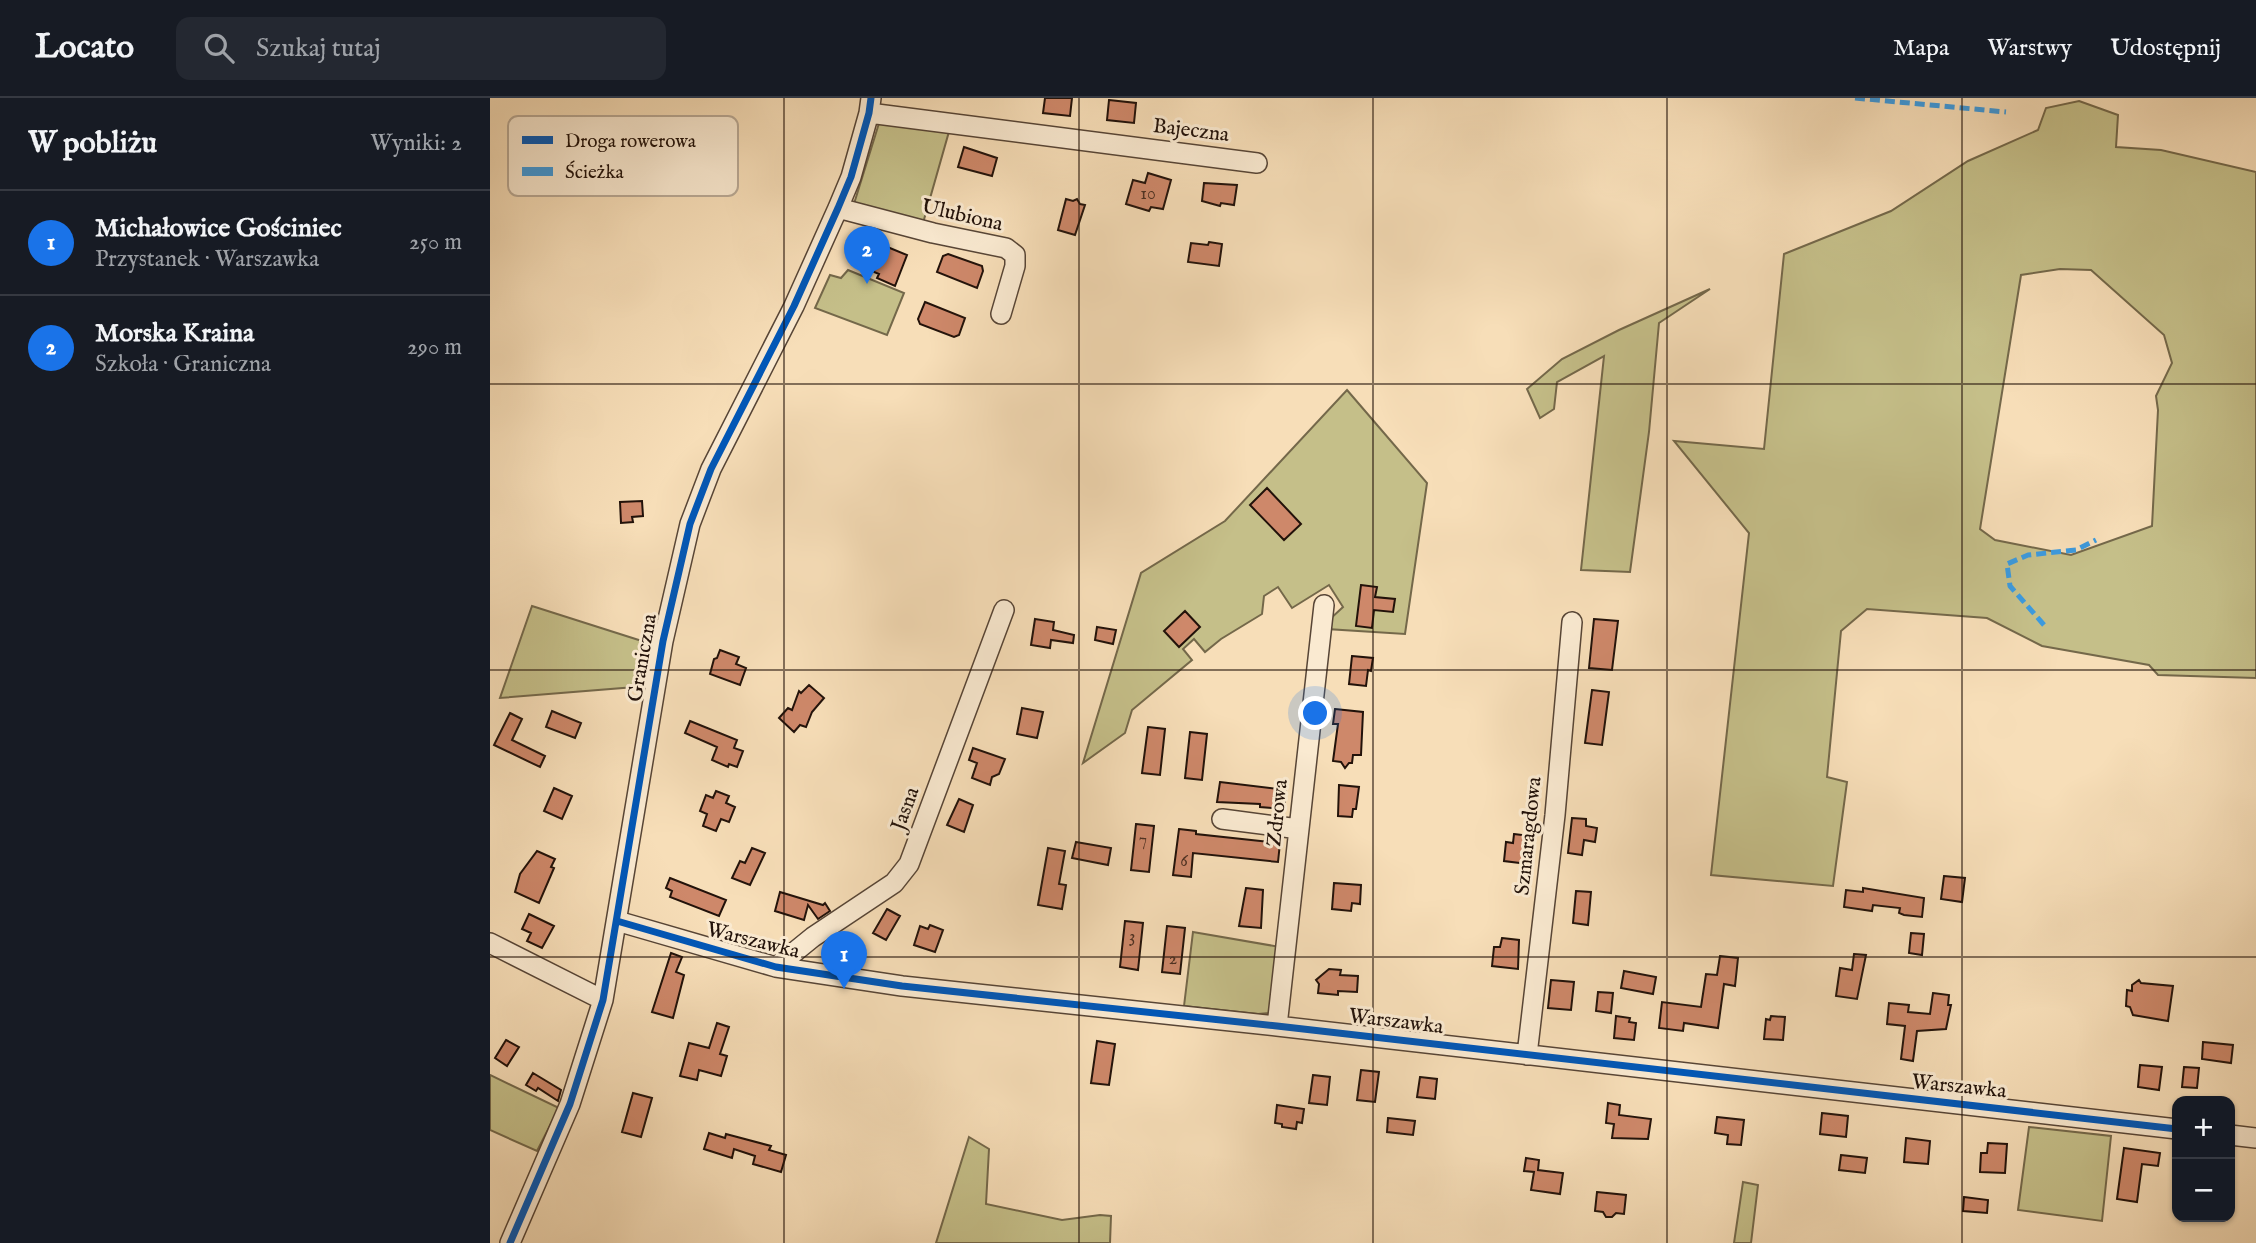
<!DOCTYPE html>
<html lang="pl">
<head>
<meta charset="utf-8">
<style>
  :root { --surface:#171b24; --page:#242831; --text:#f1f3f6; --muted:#9ea1a6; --line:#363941; --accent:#1a73e8 }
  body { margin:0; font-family:"IM FELL English",serif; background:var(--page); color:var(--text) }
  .controls { position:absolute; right:21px; bottom:21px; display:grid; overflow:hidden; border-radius:14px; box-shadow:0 2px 5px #0004 }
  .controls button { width:63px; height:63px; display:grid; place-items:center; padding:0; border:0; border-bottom:2px solid var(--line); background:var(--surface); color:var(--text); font:35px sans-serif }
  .you { position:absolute; left:826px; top:616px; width:24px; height:24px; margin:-18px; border:5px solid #fff; border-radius:50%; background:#1a73e8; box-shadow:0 0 0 10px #1a73e833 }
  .badge { display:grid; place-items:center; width:46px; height:46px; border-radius:50%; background:var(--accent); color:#fff; font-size:23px; font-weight:700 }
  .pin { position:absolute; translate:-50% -58px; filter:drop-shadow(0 2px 4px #0008) }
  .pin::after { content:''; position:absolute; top:37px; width:24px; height:21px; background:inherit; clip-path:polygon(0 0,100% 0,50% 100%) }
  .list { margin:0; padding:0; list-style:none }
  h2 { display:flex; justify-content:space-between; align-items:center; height:91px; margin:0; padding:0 28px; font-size:30px }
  h2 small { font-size:23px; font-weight:400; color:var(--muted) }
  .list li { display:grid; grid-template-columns:46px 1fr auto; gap:21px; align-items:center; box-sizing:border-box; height:105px; padding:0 28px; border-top:2px solid var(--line) }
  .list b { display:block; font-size:26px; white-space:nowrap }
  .list p { margin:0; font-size:23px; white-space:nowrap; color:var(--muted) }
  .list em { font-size:23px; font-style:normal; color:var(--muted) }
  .icon { flex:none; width:38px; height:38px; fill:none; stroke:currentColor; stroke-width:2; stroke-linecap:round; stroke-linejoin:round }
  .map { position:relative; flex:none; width:1766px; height:1145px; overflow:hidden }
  header { display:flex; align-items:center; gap:42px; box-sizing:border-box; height:98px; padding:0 35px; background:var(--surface); border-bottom:2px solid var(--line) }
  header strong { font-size:33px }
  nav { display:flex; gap:38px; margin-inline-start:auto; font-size:24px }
  .search { width:490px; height:63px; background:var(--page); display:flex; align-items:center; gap:18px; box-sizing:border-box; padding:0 24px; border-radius:14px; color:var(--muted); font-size:26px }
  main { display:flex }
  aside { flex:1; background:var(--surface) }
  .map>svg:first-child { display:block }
  .green { fill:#c5bf89; stroke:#74684a; stroke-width:2; fill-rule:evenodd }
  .building { fill:#ce886a; stroke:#22120a; stroke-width:2 }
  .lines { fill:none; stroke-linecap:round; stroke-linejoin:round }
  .minor-casing { stroke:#574536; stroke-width:22 }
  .minor { stroke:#faead1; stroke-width:19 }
  .quiet { stroke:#3c9ade; stroke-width:5; stroke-dasharray:10 5; stroke-linecap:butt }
  .cycleway-casing { stroke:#faead1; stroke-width:11 }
  .cycleway { stroke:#0057b8; stroke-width:7 }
  .grid { fill:none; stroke:#22120a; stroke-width:2; stroke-opacity:0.55 }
  .labels { text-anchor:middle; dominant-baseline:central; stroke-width:6; stroke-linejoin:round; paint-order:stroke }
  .number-label { font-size:18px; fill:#4d3022 }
  .street-label { font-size:21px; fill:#22120a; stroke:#faead1 }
  .key { fill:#faead1; stroke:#b9a995; stroke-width:2 }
  .key-label { font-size:19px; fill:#22120a }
</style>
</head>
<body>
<header>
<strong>Locato</strong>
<div class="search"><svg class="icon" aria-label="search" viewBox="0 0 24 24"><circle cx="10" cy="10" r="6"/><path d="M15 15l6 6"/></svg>Szukaj tutaj</div>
<nav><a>Mapa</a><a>Warstwy</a><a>Udostępnij</a></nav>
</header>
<main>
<aside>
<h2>W pobliżu<small>Wyniki: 2</small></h2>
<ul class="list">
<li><span class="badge">1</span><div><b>Michałowice Gościniec</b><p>Przystanek · Warszawka</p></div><em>250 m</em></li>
<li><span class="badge">2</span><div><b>Morska Kraina</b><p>Szkoła · Graniczna</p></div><em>290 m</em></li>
</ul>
</aside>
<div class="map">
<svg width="1766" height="1145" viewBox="0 0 1766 1145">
  <rect width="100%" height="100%" fill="#f7deb8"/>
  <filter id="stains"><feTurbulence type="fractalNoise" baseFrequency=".00286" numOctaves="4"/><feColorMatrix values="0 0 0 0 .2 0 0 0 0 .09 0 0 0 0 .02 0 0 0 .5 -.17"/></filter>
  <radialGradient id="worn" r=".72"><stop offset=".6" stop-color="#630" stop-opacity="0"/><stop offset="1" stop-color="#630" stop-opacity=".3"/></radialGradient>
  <path class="green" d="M1589 3 1628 17 1626 49 1671 52 1766 74V580L1668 577 1659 567 1552 548 1497 520 1377 511 1351 533 1337 679 1357 684 1343 788 1221 777 1259 435 1184 343 1274 351 1294 156 1401 113 1478 63 1548 32 1556 10ZM1570 171 1601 172 1674 237 1682 265 1666 298 1668 312 1662 428 1581 457 1505 442 1490 431 1531 177Z
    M390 22 460 30 433 125 363 109Z
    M358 172 414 195 397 237 325 210 340 177 351 180Z
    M1220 191 1169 225 1159 334 1140 474 1091 472 1114 258 1067 284 1064 311 1050 320 1037 291 1072 261 1129 232Z
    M857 292 937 385 915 536 837 531 839 522 853 509 839 487 802 510 788 489 774 498 772 516 731 541 715 554 704 541 693 551 702 562 642 612 635 635 593 665 651 475 735 423Z
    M42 508 155 544 145 589 10 600Z
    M703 834 790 849 779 915 768 916 694 908Z
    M0 977 69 1010 47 1053 0 1032Z
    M1539 1029 1621 1038 1612 1123 1528 1112Z
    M479 1039 499 1051 496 1106 572 1122 610 1117 621 1118 620 1145H446Z
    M1253 1084 1268 1087 1261 1145H1244Z"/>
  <path class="building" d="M555 0H582L580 18 553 15Z
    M619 2 646 5 644 25 617 22Z
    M474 49 507 60 502 78 468 69Z
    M658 75 681 82 673 111 661 109 659 113 636 106 643 82 655 85Z
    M714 85 747 87 744 107 731 105 730 108 712 103Z
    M576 101 583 103 587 101 590 106 595 107 585 137 568 132Z
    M378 141 417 157 405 188 387 180 389 176 368 167Z
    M719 144 732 146 729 168 698 164 701 145 718 147Z
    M458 156 492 168 493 173 487 190 447 174 453 158Z
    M435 204 475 220 469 237 464 239 430 226 428 221Z
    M777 390 811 426 794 442 760 407Z
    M152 403 153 418 142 419 143 424 131 425 130 404Z
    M871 487 887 489 885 499 905 501 903 514 884 512 882 530 866 528Z
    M695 513 710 529 689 549 674 533Z
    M545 521 564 524 563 532 584 537 583 545 561 542 560 550 541 547Z
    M1104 521 1128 523 1122 572 1099 570Z
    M607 529 626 532 623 546 605 542Z
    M230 552 249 559 246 566 256 570 250 587 220 576 224 561 227 560Z
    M862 558 883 560 881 573 878 572 876 588 859 586Z
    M319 587 334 600 322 614 316 629 310 627 304 634 289 620 298 610 302 612 309 593 311 595Z
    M1102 592 1119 594 1112 647 1095 645Z
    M532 610 553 614 547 640 527 636Z
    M845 611 873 614 871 657H863L862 665H859L855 670 851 664 843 663 848 626H843Z
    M62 613 91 625 85 640 56 629Z
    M20 615 32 621 22 642 55 658 50 669 4 647Z
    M200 623 247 642 244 650 253 653 247 669 239 666 238 669 222 662 227 649 195 635Z
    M658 629 675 631 670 677 652 675Z
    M700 634 717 636 712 682 695 680Z
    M483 650 515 661 509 676 502 679 500 687 482 680 487 665 479 662Z
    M730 684 796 692 794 711 770 709V706L727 704Z
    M849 687 869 689 866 711H863L862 719 848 718Z
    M64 690 82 698 72 721 54 713Z
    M226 693 239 698 236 705 245 709 239 724 231 721 226 733 213 728 217 716 210 713 216 697 223 700Z
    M469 701 483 707 474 734 457 727Z
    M1082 720 1096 721V728L1107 730 1105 744 1094 742 1092 757 1078 755Z
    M646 726 664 728 659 774 641 772Z
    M689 731 706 733V736L790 745 788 764 703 755 701 779 683 777Z
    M1024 736 1041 738 1039 766 1014 763 1016 744 1023 745Z
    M586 744 621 750 618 767 582 760Z
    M262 750 275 755 260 787 242 780 250 763 255 765Z
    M558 750 575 753 569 786 576 787 572 811 548 807Z
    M47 753 65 761 61 769 64 770 49 805 25 794 30 776Z
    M1454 778 1475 780 1472 804 1451 801Z
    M180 780 236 802 229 818 180 799 182 793 176 790Z
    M844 785 871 787 870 806 862 805 861 813 842 811Z
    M756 790 773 792 771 830 749 828Z
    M1373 790 1434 800 1432 819 1414 817 1409 815 1410 810 1383 807 1382 813 1354 809 1356 792 1373 794Z
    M1086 793 1101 794 1098 827 1083 825Z
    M290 794 333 807 335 805 340 813 328 821 318 807 314 822 285 813Z
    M397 811 410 818 396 842 383 835Z
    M39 816 64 828 52 850 37 843 41 835 32 831Z
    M635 823 653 825 648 872 630 869Z
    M440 827 453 832 445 854 424 847 430 828 438 831Z
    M677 828 695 830 690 876 672 874Z
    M1421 835 1434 836 1432 857 1419 855Z
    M1012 840 1029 842 1028 871 1002 868 1004 849H1010Z
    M181 855 192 859 186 874 194 877 183 920 162 914Z
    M1364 856 1376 857 1367 901 1346 898 1350 870 1362 872Z
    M1230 858 1248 860 1245 888 1234 886 1228 930 1194 925 1193 933 1169 930 1172 904 1211 909 1216 876 1227 877Z
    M839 871 851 872 850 877 868 878 867 894 848 893V897L828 895 829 886 826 882Z
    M1134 873 1166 879 1163 896 1131 890Z
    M1061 882 1084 884 1081 912 1058 910Z
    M1649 882 1651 885 1683 888 1678 923 1643 917 1640 909 1636 908 1637 892 1642 893V887Z
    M1108 894 1123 895 1121 915 1106 913Z
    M1443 895 1459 897 1458 907H1461L1456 931 1427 933 1423 963 1411 961 1415 928 1397 926 1399 905 1419 907 1418 914 1440 916Z
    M1126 918 1140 920 1139 924 1146 925 1144 942 1124 940Z
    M1281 918 1295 919 1293 942 1274 941 1276 921 1280 922Z
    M227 925 239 929 230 956 237 958 231 978 209 972 207 982 190 978 199 945 219 950Z
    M16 942 29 949 17 968 5 960Z
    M607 943 625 946 619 987 601 985Z
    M1713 944 1743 947 1741 965 1712 961Z
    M1650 967 1672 969 1669 992 1648 989Z
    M1694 969 1709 970 1707 990 1692 989Z
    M871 972 889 974 885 1004 867 1002Z
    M43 975 71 992 68 1003 48 990 46 993 36 987Z
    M823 977 840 979 837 1007 819 1005Z
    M930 979 947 981 945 1001 927 999Z
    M143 995 162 1000 151 1039 132 1034Z
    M1118 1005 1130 1007 1129 1017 1161 1021 1158 1041 1122 1040 1124 1026 1116 1025Z
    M787 1007 814 1011 812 1025 807 1024 806 1031 792 1029V1026L785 1025Z
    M1332 1015 1358 1018 1356 1039 1330 1036Z
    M1227 1019 1254 1022 1251 1047 1237 1046 1238 1037 1225 1035Z
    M898 1020 925 1023 923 1037 897 1034Z
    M219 1035 235 1040 236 1036 281 1048 279 1052 296 1057 291 1074 263 1066 265 1058 244 1051 242 1060 214 1051Z
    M1416 1040 1440 1043 1438 1066 1414 1064Z
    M1498 1045 1517 1046 1515 1075 1490 1074 1491 1055H1497Z
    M1634 1050 1670 1055 1668 1068 1652 1066 1647 1104 1627 1101Z
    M1351 1057 1377 1060 1375 1075 1349 1072Z
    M1036 1060 1049 1062 1048 1072 1073 1075 1070 1096 1041 1092 1044 1074 1034 1073Z
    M1107 1094 1136 1097 1134 1116 1126 1115 1122 1119H1116L1113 1114 1105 1113Z
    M1474 1099 1498 1102 1497 1115 1473 1113Z"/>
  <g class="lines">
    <g class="minor-casing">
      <path id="minor" d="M379 15 767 65
        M348 110 443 135 516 150 525 157V168L511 216
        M732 721 809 731
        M127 823 286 869 412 888 787 928 1687 1031
        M0 845 113 902
        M286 869 323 839 404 785 419 766 514 512
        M787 928 834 507
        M1037 957 1065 717 1082 524
        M1740 1037 1766 1040
        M20 1145 80 1006 113 902 173 543 200 426 221 371 304 208 348 110 361 79 379 15 381 0"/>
    </g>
    <use href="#minor" class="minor"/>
    <path class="quiet" d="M1365 0 1516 14
      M1554 527 1520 488 1517 466 1538 457 1586 452 1606 442"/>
    <g class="cycleway-casing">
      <path id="cycleway" d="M127 823 286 869 412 888 787 928 1687 1031
        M20 1145 80 1006 113 902 173 543 200 426 221 371 304 208 348 110 361 79 379 15 381 0"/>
    </g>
    <use href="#cycleway" class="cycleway"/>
  </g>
  <path class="grid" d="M294 0V1145M589 0V1145M883 0V1145M1177 0V1145M1472 0V1145M0 286H1766M0 572H1766M0 859H1766"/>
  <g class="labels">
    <g class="number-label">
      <text x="658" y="96">10</text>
      <text x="653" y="742">7</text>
      <text x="694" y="763">6</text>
      <text x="642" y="839">3</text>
      <text x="683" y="861">2</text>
    </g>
    <g class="street-label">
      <text transform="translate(701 33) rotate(7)">Bajeczna</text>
      <text transform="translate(472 118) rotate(13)">Ulubiona</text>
      <text transform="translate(153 560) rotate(-80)">Graniczna</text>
      <text transform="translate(416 711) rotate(-70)">Jasna</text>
      <text transform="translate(788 715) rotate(-84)">Zdrowa</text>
      <text transform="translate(1039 738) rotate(-84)">Szmaragdowa</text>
      <text transform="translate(263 843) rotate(14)">Warszawka</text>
      <text transform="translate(906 924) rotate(7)">Warszawka</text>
      <text transform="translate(1469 989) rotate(6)">Warszawka</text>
    </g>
  </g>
  <rect x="18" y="18" width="230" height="80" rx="10" class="key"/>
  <rect x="32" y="38" width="31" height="8" fill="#0057b8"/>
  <rect x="32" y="69" width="31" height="9" fill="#3c9ade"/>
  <g class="key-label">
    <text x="75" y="49">Droga rowerowa</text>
    <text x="75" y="80">Ścieżka</text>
  </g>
  <rect width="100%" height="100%" filter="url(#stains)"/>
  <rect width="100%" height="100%" fill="url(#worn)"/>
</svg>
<div class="controls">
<button>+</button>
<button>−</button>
</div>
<div class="you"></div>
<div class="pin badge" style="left:354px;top:891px">1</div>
<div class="pin badge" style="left:377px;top:186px">2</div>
</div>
</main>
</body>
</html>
